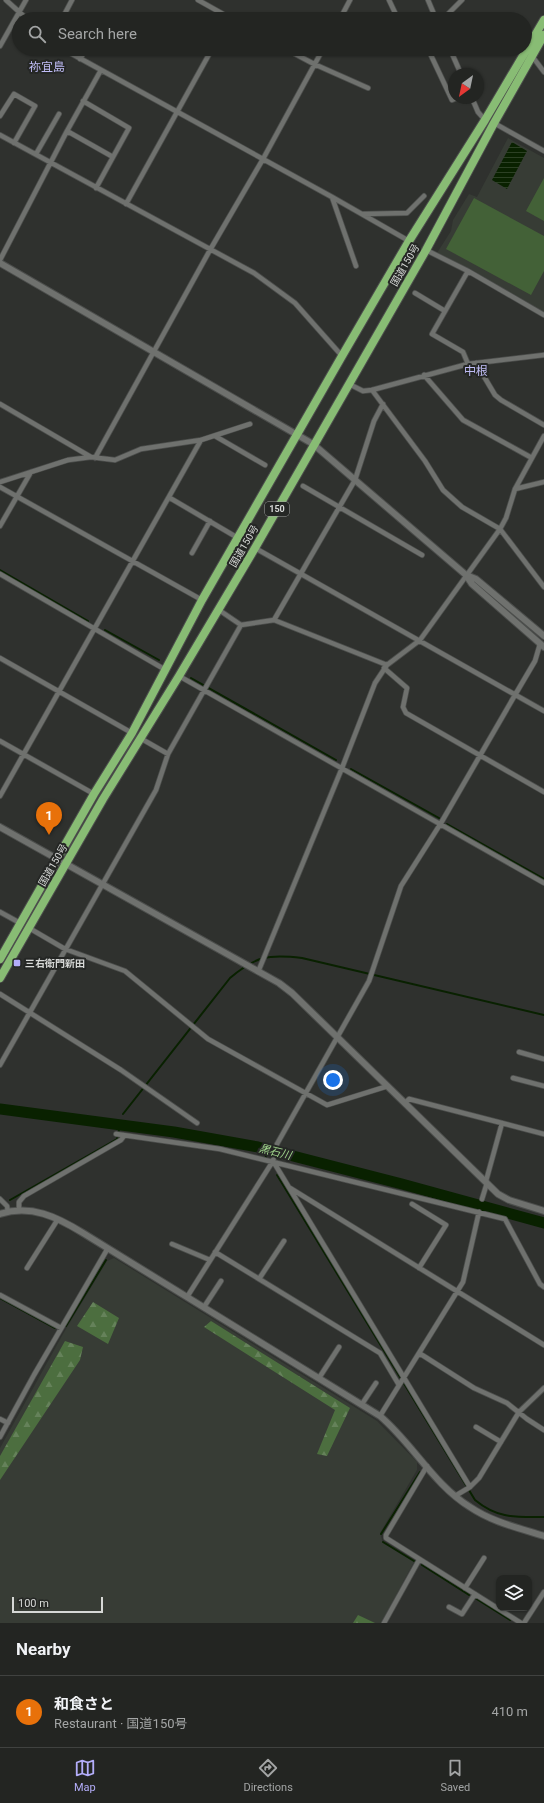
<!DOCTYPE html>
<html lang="en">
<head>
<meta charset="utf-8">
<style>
  :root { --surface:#232522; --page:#2b2d2a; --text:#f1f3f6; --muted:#a3a5a5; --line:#404240; --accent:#b3adf9 }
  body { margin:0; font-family:Roboto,"Noto Sans JP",sans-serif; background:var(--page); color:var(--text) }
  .controls { position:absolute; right:12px; bottom:12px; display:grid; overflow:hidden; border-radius:8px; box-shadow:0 1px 3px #0004 }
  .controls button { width:36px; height:36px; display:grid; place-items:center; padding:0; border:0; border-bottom:1px solid var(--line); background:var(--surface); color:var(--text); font:20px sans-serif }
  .compass { position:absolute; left:448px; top:68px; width:36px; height:36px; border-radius:50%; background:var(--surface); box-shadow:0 1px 3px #0004; rotate:213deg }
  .scale { position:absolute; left:12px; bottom:10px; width:91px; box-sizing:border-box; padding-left:4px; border:2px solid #d6d8d6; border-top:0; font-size:11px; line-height:14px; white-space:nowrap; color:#d6d8d6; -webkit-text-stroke:3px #252725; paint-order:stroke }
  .you { position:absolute; left:333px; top:1080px; width:14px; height:14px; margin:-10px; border:3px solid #fff; border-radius:50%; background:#1a73e8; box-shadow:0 0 0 6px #1a73e833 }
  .badge { display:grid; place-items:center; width:26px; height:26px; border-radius:50%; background:var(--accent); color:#fff; font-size:13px; font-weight:700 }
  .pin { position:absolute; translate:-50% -33px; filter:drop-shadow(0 1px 2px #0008) }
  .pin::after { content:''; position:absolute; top:21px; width:14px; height:12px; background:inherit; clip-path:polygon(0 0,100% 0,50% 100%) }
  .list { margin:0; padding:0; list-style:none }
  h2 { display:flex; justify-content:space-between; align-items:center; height:52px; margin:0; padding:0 16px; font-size:17px }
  h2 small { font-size:13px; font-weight:400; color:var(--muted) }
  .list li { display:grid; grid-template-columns:26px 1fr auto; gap:12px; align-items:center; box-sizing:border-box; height:72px; padding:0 16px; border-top:1px solid var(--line) }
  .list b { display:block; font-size:15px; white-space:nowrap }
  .list p { margin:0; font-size:13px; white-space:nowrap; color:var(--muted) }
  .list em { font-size:13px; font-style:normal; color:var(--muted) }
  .icon { flex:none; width:22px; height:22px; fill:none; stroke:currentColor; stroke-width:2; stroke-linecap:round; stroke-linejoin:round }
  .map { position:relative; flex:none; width:544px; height:1623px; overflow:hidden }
  .search { position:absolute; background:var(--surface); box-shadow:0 1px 3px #0004; left:12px; right:12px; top:12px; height:44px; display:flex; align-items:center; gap:10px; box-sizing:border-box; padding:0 14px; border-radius:22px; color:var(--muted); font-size:15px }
  .sheet { height:124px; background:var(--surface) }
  nav { display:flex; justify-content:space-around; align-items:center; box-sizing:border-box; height:56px; border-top:1px solid var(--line); background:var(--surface); font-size:11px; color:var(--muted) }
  nav a { display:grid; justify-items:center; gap:2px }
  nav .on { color:var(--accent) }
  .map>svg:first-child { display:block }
  .built { fill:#373c35 }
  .forest { fill:url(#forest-firs) }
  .green { fill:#436137 }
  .water { fill:url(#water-rules) }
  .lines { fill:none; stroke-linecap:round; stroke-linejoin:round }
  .stream { stroke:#092100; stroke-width:2 }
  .river { stroke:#092100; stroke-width:11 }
  .minor-casing { stroke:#4c4e4c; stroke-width:6 }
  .tertiary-casing { stroke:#4c4e4c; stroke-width:8 }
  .trunk-casing { stroke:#4c4e4c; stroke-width:10 }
  .minor { stroke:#6f716e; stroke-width:4.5 }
  .tertiary { stroke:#6f716e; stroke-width:6 }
  .trunk { stroke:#88bc74; stroke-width:8 }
  .poi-dot { fill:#b3adf9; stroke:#252725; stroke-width:1.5 }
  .labels { text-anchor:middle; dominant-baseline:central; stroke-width:4; stroke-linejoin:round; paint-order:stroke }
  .shield { fill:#252725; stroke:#a1a3a1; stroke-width:1 }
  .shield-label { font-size:9px; font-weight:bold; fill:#d6d8d6 }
  .street-label { font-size:10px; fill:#d6d8d6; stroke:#252725 }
  .poi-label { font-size:10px; font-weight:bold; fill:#d6d8d6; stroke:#252725; text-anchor:start }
  .water-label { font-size:11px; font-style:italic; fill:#9fd38b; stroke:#252725 }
  .quarter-label { font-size:12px; fill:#bfbcf5; stroke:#252725 }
</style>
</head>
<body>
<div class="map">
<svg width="544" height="1623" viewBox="0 0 544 1623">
  <defs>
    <pattern id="forest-firs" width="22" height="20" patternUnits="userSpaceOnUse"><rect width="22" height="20" fill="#4c6e3f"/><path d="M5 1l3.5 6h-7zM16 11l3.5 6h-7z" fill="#65825a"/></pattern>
    <pattern id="water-rules" width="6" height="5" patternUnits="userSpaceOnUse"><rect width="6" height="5" fill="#092100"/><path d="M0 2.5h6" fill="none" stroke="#2c4024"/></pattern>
  </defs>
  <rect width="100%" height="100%" fill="#2f312e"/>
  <path class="built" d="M508 138 544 158V312L437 253 451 231 453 220 469 194 477 197Z
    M114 1258 377 1421 417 1462V1470L380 1533 383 1543 414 1562 381 1623H0V1448L63 1334 107 1261Z"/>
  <path class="forest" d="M93 1302 119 1318 108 1344 77 1326Z
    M211 1321 350 1408 327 1456 317 1454 335 1410 204 1327Z
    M65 1341 83 1347 80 1360 0 1480V1456Z
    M358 1615 375 1623H353Z"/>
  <path class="green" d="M544 178V221L526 211Z
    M474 198 544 236V271L531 295 446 249Z"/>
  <path class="water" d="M512 142 527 151 507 189 492 180Z"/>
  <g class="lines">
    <path class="stream" d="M0 570 88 621
      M105 630 159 660
      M191 678 336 760
      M351 769 439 818
      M447 824 544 879
      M123 1114 230 978C256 956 268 954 302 958L544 1015
      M258 1147 265 1153 266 1157
      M277 1175 475 1500C498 1519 516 1517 544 1517
      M10 1200 117 1139 121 1121
      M0 1298 55 1328
      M66 1326 106 1260
      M381 1534 420 1472
      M383 1542 414 1561
      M422 1565 469 1595
      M475 1598 510 1620"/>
    <path class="river" d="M0 1109 174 1132 258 1147 402 1184 544 1223"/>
    <g class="minor-casing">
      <path id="minor" d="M6 0 27 19
        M198 0 232 19
        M389 0 398 19
        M428 0 436 19
        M62 19 72 0
        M340 19 350 0
        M443 19 462 0
        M0 46 26 0
        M63 49 332 197 409 241
        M286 49 314 64 368 88
        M428 49 452 100 457 98
        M450 49 461 74
        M532 56 544 72
        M80 59 86 49
        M472 98 478 112 485 120
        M83 101 129 128 113 157
        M0 116 14 94 35 106 14 143
        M494 123 544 151
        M67 131 113 157 96 188
        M0 135 254 273 295 303 342 356
        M36 154 59 114
        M332 197 356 266
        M126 204 212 49
        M363 214 407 213 424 196
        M426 250 468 271 544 315
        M0 260 67 131 101 70
        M468 271 432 334 463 352 468 364
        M415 293 445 311
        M476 363 495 395 501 400 544 425
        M424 375 463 420 532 458
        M349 384 363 391 372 390 468 364 544 355
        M372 390 425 461 443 490 462 507 500 529 544 587
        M0 404 91 457
        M215 436 265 465
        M95 458 210 250 263 159 323 49
        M0 482 68 460 91 457 115 460 141 449 201 440 250 424
        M303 486 422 555
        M0 487 202 600
        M515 489 544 482
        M170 498 238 538
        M0 526 31 472
        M255 548 544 711
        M192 553 210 521
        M0 574 164 669
        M219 610 241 625 274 620 387 665
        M274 620 355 480 374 421 383 404
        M0 658 132 733
        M384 668 407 688 403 707 406 713 544 792
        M179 676 544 883
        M140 738 168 754
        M0 741 94 794
        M0 796 201 440
        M0 912 20 923
        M29 928 65 949 125 971 208 1039 327 1105 388 1086
        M258 972 342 768 375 683 387 665 420 640 500 529 506 518 515 489 544 436
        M0 994 121 1070 197 1123
        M519 1052 544 1059
        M0 1065 156 790 168 754 241 625
        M513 1078 544 1086
        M405 1103 409 1099 544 1134
        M116 1134 220 1149 505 1219 540 1284 544 1287
        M273 1161 470 1487
        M486 1181 502 1123
        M290 1188 544 1345
        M0 1199 7 1206 8 1212
        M482 1199 487 1183
        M412 1204 446 1225 419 1268
        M19 1210V1202L24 1196 121 1140 124 1136
        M172 1244 210 1260
        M215 1252 380 1353 399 1385
        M27 1268 58 1219
        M259 1279 284 1241
        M0 1295 61 1328
        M187 1297 273 1161 277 1144 369 981 401 886 441 823 515 695 535 661 540 644
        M204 1307 221 1281
        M419 1353 474 1388 507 1403 527 1419 544 1430
        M319 1378 339 1347
        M362 1404 376 1383
        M380 1416 463 1282 479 1212
        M0 1419 8 1423
        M476 1427 501 1442
        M0 1437 34 1375 108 1248
        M427 1466 386 1535V1538L521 1623
        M455 1496 470 1487 479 1478 519 1412 544 1388
        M465 1588 484 1558
        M449 1607 462 1614 475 1594
        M384 1623 419 1560
        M524 1623 544 1592"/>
    </g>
    <g class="tertiary-casing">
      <path id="tertiary" d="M0 263 313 444 466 575 472 584 544 647
        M466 575 476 579 544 636
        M0 827 279 983 292 993 498 1194 509 1200 544 1211
        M0 1214C31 1204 57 1217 83 1233L380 1416C412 1443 434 1485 470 1507 492 1522 519 1528 544 1536"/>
    </g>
    <g class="trunk-casing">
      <path id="trunk" d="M0 959 94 794 132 733 202 600 342 356 409 241 485 120 544 20
        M0 978 103 799 179 676 255 548 426 250 494 123 544 35"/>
    </g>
    <use href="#minor" class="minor"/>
    <use href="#tertiary" class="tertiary"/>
    <use href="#trunk" class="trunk"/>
  </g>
  <rect class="poi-dot" x="13" y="959" width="8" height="8" rx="2"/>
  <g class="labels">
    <rect class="shield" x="265" y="502" width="24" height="14" rx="3"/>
    <g class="shield-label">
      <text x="277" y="509">150</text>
    </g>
    <g class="street-label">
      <text transform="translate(405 265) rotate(-60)">国道150号</text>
      <text transform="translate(244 546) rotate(-60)">国道150号</text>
      <text transform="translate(53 865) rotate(-60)">国道150号</text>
    </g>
    <g class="poi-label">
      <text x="25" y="963">三右衛門新田</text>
    </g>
    <g class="water-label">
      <text transform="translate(275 1152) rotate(14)">黒石川</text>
    </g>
    <g class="quarter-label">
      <text x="47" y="67">祢宜島</text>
      <text x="476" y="371">中根</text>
    </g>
  </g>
</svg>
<div class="controls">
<button><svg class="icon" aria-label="layers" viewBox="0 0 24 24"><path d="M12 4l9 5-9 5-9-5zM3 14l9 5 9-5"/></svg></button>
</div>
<svg class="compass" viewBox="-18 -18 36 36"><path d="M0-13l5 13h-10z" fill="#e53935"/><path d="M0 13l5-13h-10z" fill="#a3a5a5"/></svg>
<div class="scale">100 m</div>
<div class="you"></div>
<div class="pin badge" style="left:49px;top:835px;background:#e8710a">1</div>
<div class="search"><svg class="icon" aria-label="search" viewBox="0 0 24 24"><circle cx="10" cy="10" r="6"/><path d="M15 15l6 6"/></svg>Search here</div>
</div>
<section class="sheet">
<h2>Nearby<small></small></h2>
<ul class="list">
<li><span class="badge" style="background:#e8710a">1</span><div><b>和食さと</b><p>Restaurant · 国道150号</p></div><em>410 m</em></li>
</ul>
</section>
<nav>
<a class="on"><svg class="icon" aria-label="map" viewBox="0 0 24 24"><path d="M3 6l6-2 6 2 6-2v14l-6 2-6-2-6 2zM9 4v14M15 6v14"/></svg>Map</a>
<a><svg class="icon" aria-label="directions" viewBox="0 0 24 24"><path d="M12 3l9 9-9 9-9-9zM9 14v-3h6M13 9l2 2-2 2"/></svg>Directions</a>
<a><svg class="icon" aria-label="saved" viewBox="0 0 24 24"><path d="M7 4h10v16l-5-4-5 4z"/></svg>Saved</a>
</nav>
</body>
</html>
